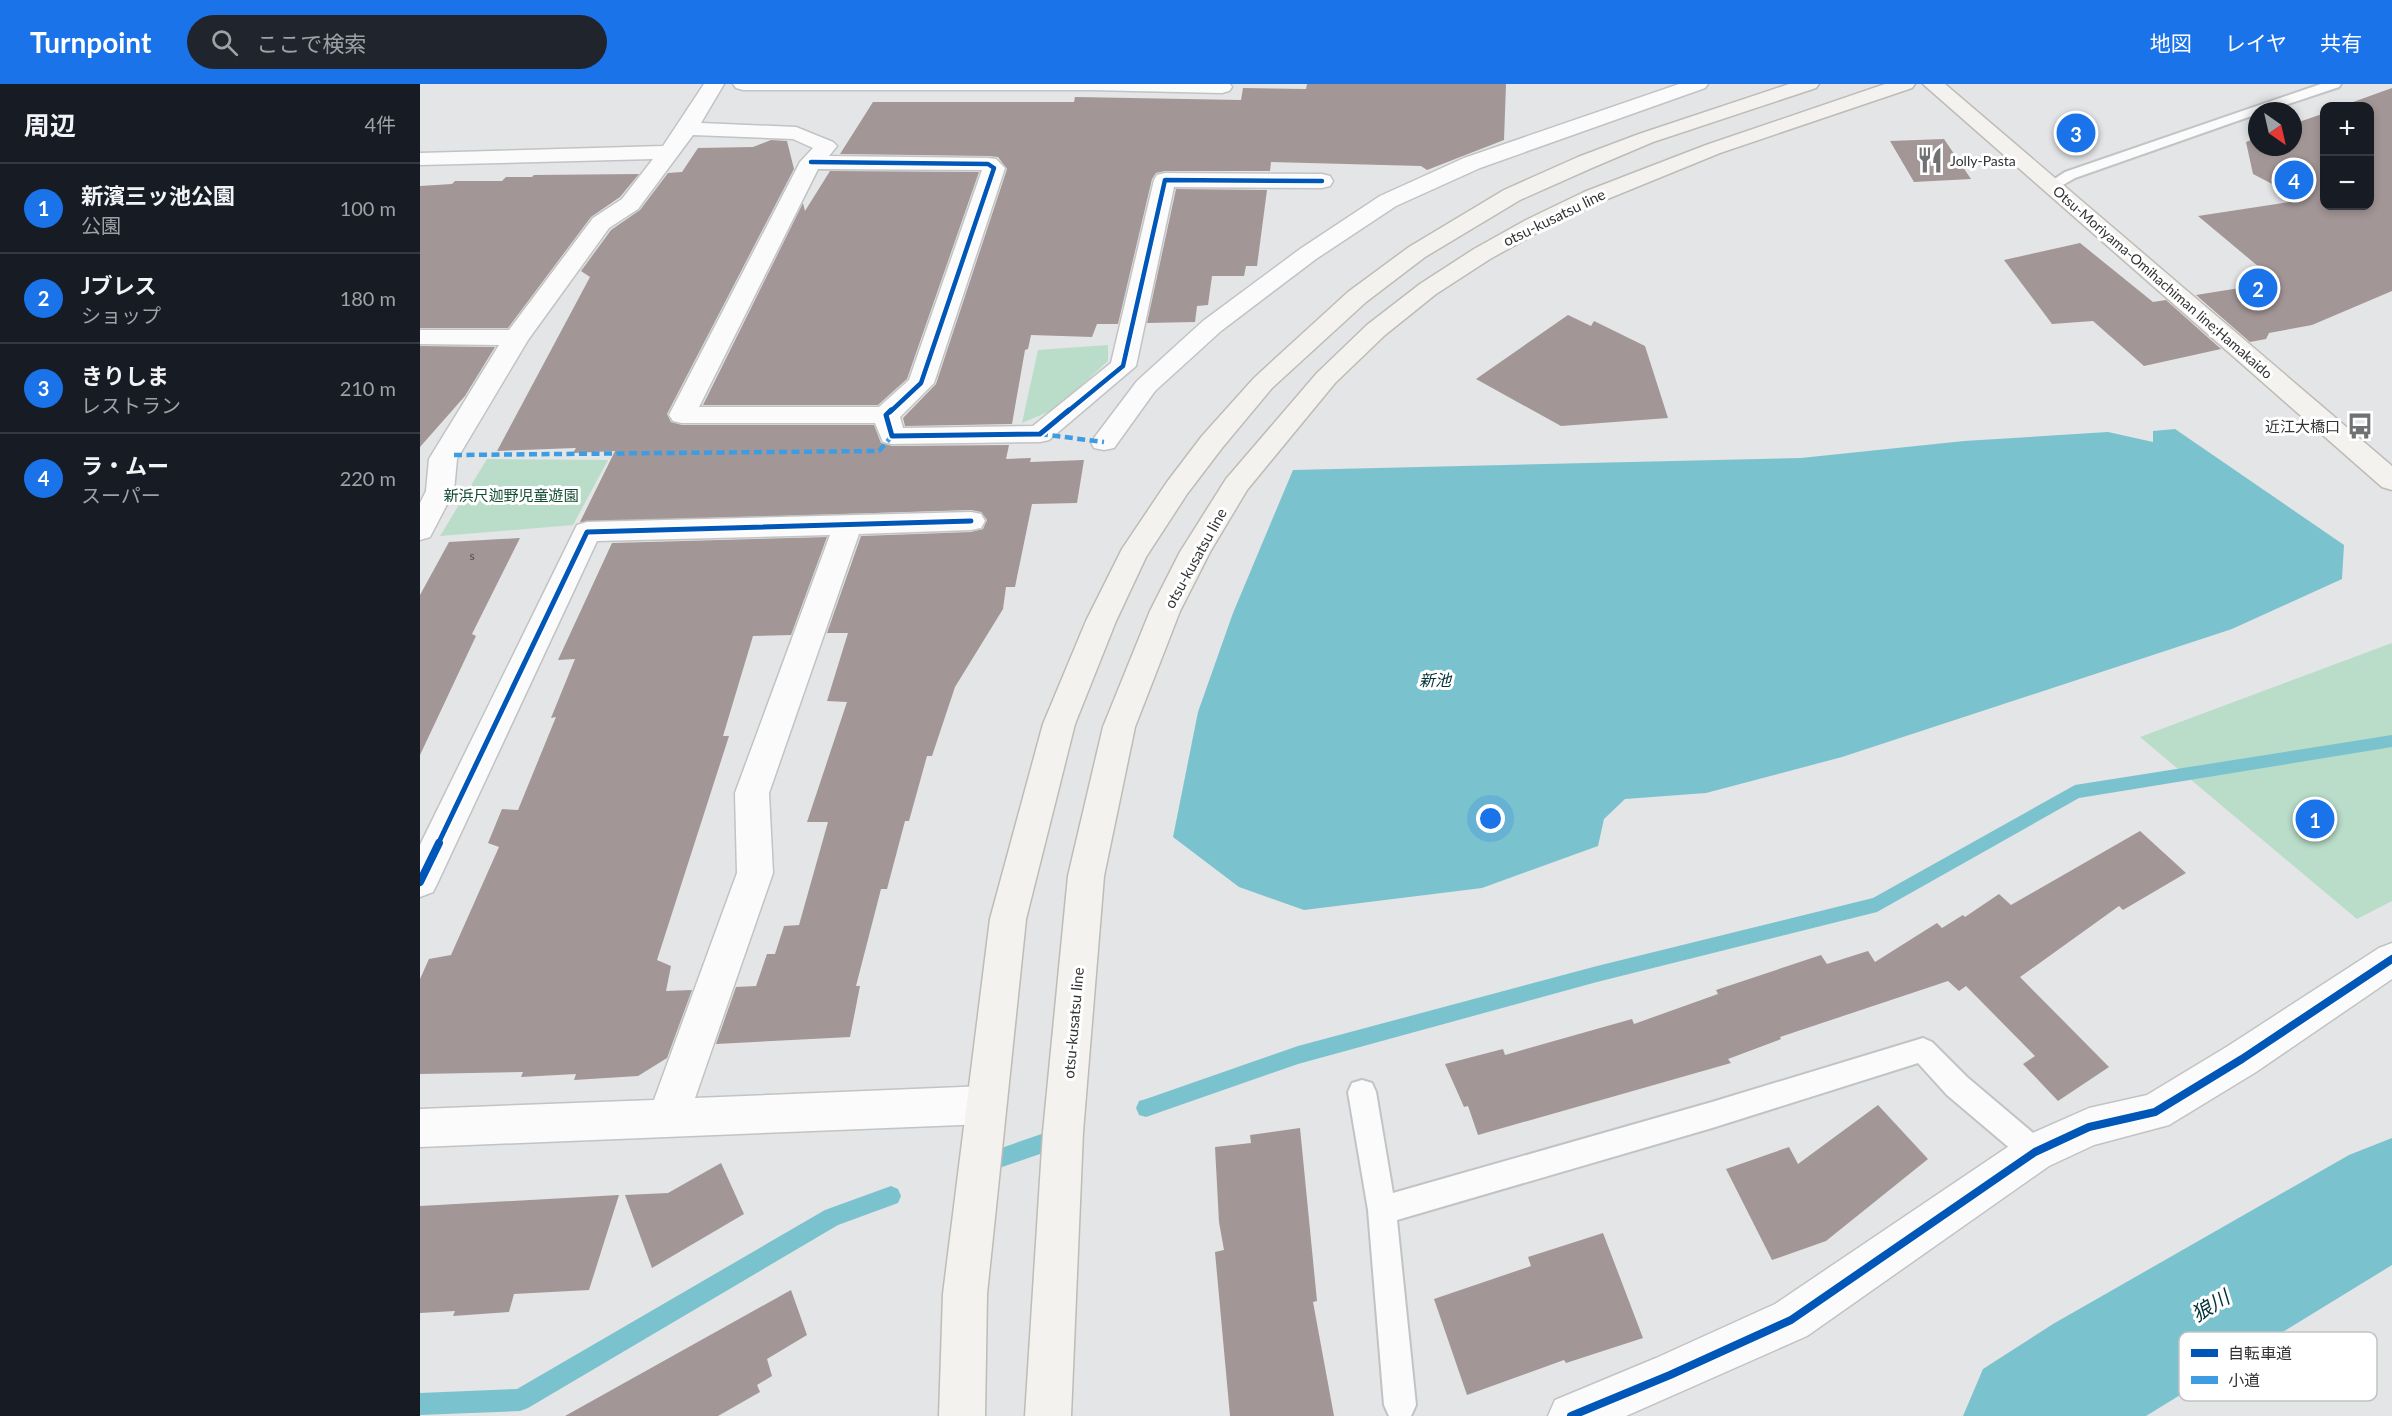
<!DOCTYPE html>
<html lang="ja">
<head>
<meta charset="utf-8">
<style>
  :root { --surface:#171b24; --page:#20242c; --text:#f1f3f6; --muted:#9ea1a6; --line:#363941; --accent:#1a73e8 }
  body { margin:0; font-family:Lato,"Noto Sans JP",sans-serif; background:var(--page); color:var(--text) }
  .controls { position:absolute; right:18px; top:18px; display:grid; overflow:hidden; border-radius:12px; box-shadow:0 3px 9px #0003 }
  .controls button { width:54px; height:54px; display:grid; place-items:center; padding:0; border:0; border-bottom:2px solid var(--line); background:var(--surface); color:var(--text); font:30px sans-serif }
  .compass { position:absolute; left:1828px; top:18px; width:54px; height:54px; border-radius:50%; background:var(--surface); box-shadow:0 3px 9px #0003; rotate:146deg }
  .you { position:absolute; left:1071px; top:735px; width:21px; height:21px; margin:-15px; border:4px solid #fff; border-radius:50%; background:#1a73e8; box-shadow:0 0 0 9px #1a73e833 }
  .badge { display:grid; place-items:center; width:39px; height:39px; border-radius:50%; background:var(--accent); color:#fff; font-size:20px; font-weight:700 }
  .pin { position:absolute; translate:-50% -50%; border:3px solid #fff; box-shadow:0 2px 6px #0006 }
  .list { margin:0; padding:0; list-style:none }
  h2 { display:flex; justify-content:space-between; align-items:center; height:78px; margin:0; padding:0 24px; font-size:26px }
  h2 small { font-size:20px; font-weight:400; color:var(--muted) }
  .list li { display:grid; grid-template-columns:39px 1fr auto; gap:18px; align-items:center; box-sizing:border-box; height:90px; padding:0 24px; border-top:2px solid var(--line) }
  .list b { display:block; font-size:22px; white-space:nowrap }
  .list p { margin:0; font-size:20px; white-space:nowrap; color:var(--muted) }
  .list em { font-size:20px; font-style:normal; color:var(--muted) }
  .icon { flex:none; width:33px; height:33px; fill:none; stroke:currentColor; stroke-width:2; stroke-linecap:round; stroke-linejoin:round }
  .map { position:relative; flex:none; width:1972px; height:1332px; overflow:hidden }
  header { display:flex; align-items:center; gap:36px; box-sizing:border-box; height:84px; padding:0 30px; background:var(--accent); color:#fff }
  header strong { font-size:28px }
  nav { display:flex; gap:33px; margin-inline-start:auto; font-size:21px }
  .search { width:420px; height:54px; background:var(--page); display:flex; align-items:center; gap:15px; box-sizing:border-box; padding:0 21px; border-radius:33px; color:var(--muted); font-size:22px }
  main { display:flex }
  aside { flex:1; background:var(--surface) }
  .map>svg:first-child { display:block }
  .green { fill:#b9ddc9 }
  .water { fill:#7bc2cf }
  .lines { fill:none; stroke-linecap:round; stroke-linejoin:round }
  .stream { fill:#7bc2cf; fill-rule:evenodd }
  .river { fill:#7bc2cf; fill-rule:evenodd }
  .building { fill:#a39696 }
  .service-casing { stroke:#c2c3c4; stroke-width:4 }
  .minor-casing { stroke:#c2c3c4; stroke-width:3 }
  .primary-casing { stroke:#bfbbb7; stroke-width:3 }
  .service { fill:#fbfbfb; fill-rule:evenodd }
  .minor { fill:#fbfbfb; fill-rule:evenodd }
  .primary { fill:#f4f2ef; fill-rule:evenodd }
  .quiet { stroke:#3e9de2; stroke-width:4.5; stroke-dasharray:8 4.5; stroke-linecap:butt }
  .cycleway-far2-casing { stroke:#fff; stroke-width:7 }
  .cycleway-far1-casing { stroke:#fff; stroke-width:9 }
  .cycleway-casing { stroke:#fff; stroke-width:11 }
  .cycleway-far2 { stroke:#0057b8; stroke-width:4.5 }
  .cycleway-far1 { stroke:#0057b8; stroke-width:5 }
  .cycleway { stroke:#0057b8; stroke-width:8 }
  .labels { text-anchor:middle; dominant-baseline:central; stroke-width:6; stroke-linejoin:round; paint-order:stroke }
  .number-label { font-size:12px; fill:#4e4c4c }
  .far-poi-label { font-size:14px; fill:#323334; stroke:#fff; text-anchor:start }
  .far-street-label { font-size:14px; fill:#323334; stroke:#fff }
  .street-label { font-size:15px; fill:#323334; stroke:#fff }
  .poi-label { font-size:15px; fill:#323334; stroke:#fff; text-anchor:end }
  .park-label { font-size:15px; fill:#134d33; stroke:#fff }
  .water-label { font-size:16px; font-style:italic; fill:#003139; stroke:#fff }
  .near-water-label { font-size:20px; font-style:italic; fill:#003139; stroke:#fff }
  .key { fill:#fff; stroke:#c2c2c2; stroke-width:1.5 }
  .key-label { font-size:16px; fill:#323334 }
</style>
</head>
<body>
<header>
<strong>Turnpoint</strong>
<div class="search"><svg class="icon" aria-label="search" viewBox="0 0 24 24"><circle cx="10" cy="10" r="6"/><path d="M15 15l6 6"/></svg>ここで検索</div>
<nav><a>地図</a><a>レイヤ</a><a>共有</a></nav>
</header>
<main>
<aside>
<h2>周辺<small>4件</small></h2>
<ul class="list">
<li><span class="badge">1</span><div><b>新濱三ッ池公園</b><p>公園</p></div><em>100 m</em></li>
<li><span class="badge">2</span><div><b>Jブレス</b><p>ショップ</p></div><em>180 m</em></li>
<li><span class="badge">3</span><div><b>きりしま</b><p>レストラン</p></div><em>210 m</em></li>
<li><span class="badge">4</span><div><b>ラ・ムー</b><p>スーパー</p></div><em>220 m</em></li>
</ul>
</aside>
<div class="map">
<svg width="1972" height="1332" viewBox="0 0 1972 1332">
  <rect width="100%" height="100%" fill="#e3e5e6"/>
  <path class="green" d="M688 261V277L635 325 602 339 618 266Z
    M67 375 188 376 153 441 20 452Z
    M1972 559V817L1937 835 1720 653Z"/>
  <path class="water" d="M1755 345 1924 461 1922 495 1812 545 1422 673 1286 709 1205 715 1184 735 1178 762 1062 804 884 826 819 803 753 753 778 628 813 529 873 386 1381 374 1544 357 1688 348 1733 358V347Z"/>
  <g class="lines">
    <path class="stream" d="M1972 651V663L1659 714 1457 828 1177 898 878 980 726 1033 719 1031 716 1024 719 1017 726 1015 878 962 1177 882 1453 814 1655 701Z
      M642 1043 649 1046 652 1053 649 1060 562 1090 555 1087 552 1080 555 1073Z
      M471 1102 478 1105 481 1112 478 1119 418 1141 108 1324 100 1327 0 1331V1309L97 1305 405 1126Z"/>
    <path class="river" d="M1972 1054V1181L1726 1332H1543L1563 1285 1633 1240 1929 1071Z"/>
  </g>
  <path class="building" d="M887 0H1086L1084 56 1007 86 1001 82 851 78 850 87H745L736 89 732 95 698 240H677L672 253 611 251 608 265 605 266 592 340 485 342 483 334 516 300 587 85 578 73 568 72 420 70 453 18H654L655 13 821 16 823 4 886 5Z
    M1972 4V207L1892 241 1849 249 1846 255 1830 258 1776 211 1857 198 1778 132 1883 116 1833 90 1826 58 1837 54V63H1873V40L1905 29V122H1950V22H1922Z
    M1524 55 1551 95 1494 98 1470 57Z
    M351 56 367 57 374 85 247 330 251 338 262 341H454L461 359 472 362 589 361 586 375 611 374 610 378 664 376 657 419 612 420 595 503H586L583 525 535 603 512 672H507L489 737H485L467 805H461L436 902H440L430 953 296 960 316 903 336 902 347 870H355L364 842 379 841 408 738H387L427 618 407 617 428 549H407L441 452 551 448 563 445 567 436 561 428 551 426 160 438 195 367 153 369 156 364 77 367 170 193 161 187 191 146 220 126 248 89 262 88 278 64 333 63Z
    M410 87 559 88 487 295 458 321H283L383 119 385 127Z
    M219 90 200 113 171 133 88 244H0V102L32 100 35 97H82L86 93H112L114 91Z
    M756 105 847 106 837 182H826L824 192H792L788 221 777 222 775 238 727 239Z
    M1660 159 1733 218 1746 216 1801 265 1724 282 1673 237 1632 240 1584 176Z
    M1148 231 1171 242 1174 237 1225 262 1248 334 1141 342 1056 295Z
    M0 262 75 263 45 312 0 363Z
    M407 453 371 551 333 552 303 652H309L237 876 251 882 246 907 272 906 247 974 218 992 154 996 156 990 101 993 103 988 0 990V895L9 875 31 871 79 763 68 759 82 725 98 726 136 633 131 634 155 575 138 576 192 459Z
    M100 454 52 550 56 552 0 671V511L29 458Z
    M1720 747 1766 789 1703 826 1699 822 1600 893 1689 983 1638 1017 1603 980 1615 972 1546 902 1539 907 1528 897 1360 953 1361 955 1308 975 1311 979 1058 1051 1048 1022 1044 1023 1025 980 1083 965 1085 971 1212 935 1214 940 1298 910 1296 906 1401 871 1407 880 1448 867 1455 878 1517 839 1522 844 1543 831 1545 833 1579 810 1591 821Z
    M1458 1021 1508 1075 1406 1157 1352 1176 1306 1085 1369 1063 1378 1080Z
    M880 1044 897 1217 893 1218 914 1332H810L795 1168 804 1166 799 1138 795 1063 831 1059 830 1051Z
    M301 1079 324 1130 232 1184 205 1111 248 1109Z
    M199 1111 169 1206 94 1210 89 1228 33 1232 35 1227 0 1229V1122Z
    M1183 1149 1223 1254 1146 1279 1144 1276 1047 1311 1014 1215 1111 1182 1108 1173Z
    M371 1206 387 1251 347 1275 352 1292 337 1301 340 1308 298 1332H145Z"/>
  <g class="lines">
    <g class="service-casing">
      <path id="service" d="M1901 0H1921L1919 3 1847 27H1837V30L1655 94 1636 105H1626L1624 102 1645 88Z
        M1503 954 1512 958 1547 993 1625 1059 1629 1068 1625 1077 1615 1081 1605 1077 1527 1011 1498 979 1292 1044 977 1136 996 1321 991 1332H969L964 1321 948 1126 928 1008 932 999 942 996 952 999 956 1008 973 1109 1292 1018Z"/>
    </g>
    <g class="minor-casing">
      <path id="minor" d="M284 0H304L281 39 376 43 413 58 417 62 409 72 568 74 576 75 585 84 514 299 480 333 483 344 613 342 691 279 734 96 737 91 745 89 902 90 910 92 913 97 910 102 902 104 754 103 716 282 629 356 620 358 472 360 463 358 455 339H262L253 337 249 331 380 78 393 64 373 55 273 51 218 125 189 144 108 256 37 375 34 407 10 453 0 456V419L6 407 9 375 79 261 0 260V246H89L173 134 202 115 233 75 0 81V69L243 62ZM398 85 562 86 489 296 459 323H279Z
        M313 0H810L812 3 809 7 802 9 671 6H323L316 4Z
        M1259 0H1288L1285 4 1060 84 976 122 896 175 801 247 735 307 694 364 684 366 674 364 671 358 717 297 783 237 880 165 960 112 1044 74Z
        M551 428 561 430 565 437 561 444 551 446 439 450 349 709 353 789 275 1014 566 1002 580 1008 586 1021 580 1034 566 1040 0 1063V1025L234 1016 317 789 315 709 410 451 177 457 18 798 13 808 0 813V761L157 441 167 438Z
        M1972 859V895L1836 988 1749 1041 1674 1061 1629 1082 1387 1252 1206 1332H1128L1135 1316 1236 1274 1355 1220 1601 1054 1669 1024 1727 1011 1808 962 1959 864Z"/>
    </g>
    <g class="primary-casing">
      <path id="primary" d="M1369 0H1399L1396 4 1233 58 1174 83 1100 116 1005 173 946 218 852 304 802 364 767 410 726 473 696 537 655 640 606 835 567 1210 565 1332H519L523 1210 570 835 623 640 666 537 702 465 747 398 782 352 834 294 928 208 989 163 1084 106 1158 73 1219 50Z
        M1465 0H1495L1492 4 1300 69 1180 118 1122 146 1070 175 1016 210 965 251 915 299 827 406 790 468 760 527 715 643 684 792 663 1048 651 1332H605L623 1048 648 792 683 643 730 527 760 468 806 395 897 289 947 241 1000 200 1054 165 1106 136 1164 108 1286 61Z
        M1503 0H1525L1972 382V406L1962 403Z"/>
    </g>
    <use href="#service" class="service"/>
    <use href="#minor" class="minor"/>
    <use href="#primary" class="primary"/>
    <path class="quiet" d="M620 350 684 358
      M34 371 459 367 472 352"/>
    <g class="cycleway-far2-casing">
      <path id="cycleway-far2" d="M391 78 568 80 574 84 501 299 470 328
        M647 328 703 282 745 96 902 97"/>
    </g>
    <g class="cycleway-far1-casing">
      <path id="cycleway-far1" d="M471 326 466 331 472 352 620 350 649 326
        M18 760 167 448 551 437"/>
    </g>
    <g class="cycleway-casing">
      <path id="cycleway" d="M0 798 19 759
        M1151 1332 1250 1291 1371 1236 1615 1068 1669 1043 1735 1028 1822 975 1972 875"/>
    </g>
    <use href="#cycleway-far2" class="cycleway-far2"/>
    <use href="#cycleway-far1" class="cycleway-far1"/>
    <use href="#cycleway" class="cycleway"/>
  </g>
  <defs>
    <g id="restaurant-bare" transform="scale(2.07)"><path d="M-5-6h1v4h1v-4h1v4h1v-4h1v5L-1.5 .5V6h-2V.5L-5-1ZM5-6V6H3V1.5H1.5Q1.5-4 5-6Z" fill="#707172" stroke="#fff" stroke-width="2.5" paint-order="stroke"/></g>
    <g id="bus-bare" transform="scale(2.07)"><path d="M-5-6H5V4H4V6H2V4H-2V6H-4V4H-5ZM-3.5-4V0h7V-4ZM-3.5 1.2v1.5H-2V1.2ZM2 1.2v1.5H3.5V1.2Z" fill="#707172" stroke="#fff" stroke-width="2.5" paint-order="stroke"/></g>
  </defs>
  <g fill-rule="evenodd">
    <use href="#restaurant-bare" x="1510" y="76"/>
    <use href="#bus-bare" x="1940" y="342"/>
  </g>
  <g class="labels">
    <g class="number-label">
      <text x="52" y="471">s</text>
    </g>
    <g class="far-poi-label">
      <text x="1530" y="76">Jolly-Pasta</text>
    </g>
    <g class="far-street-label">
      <text transform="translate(1743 198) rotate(41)">Otsu-Moriyama-Omihachiman line;Hamakaido</text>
    </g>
    <g class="street-label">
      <text transform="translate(1134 133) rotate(-26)">otsu-kusatsu line</text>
      <text transform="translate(775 474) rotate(-61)">otsu-kusatsu line</text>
      <text transform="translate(653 939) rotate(-85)">otsu-kusatsu line</text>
    </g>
    <g class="poi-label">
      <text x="1920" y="342">近江大橋口</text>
    </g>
    <g class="park-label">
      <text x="91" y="411">新浜尺迦野児童遊園</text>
    </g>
    <g class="water-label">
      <text x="1015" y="595">新池</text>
    </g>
    <g class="near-water-label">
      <text transform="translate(1790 1221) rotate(-31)">狼川</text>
    </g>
  </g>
  <rect x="1759" y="1248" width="198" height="69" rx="9" class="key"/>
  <rect x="1771" y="1265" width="27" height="8" fill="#0057b8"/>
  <rect x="1771" y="1292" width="27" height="8" fill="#3e9de2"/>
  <g class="key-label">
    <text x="1808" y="1275">自転車道</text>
    <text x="1808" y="1302">小道</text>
  </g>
</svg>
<div class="controls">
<button>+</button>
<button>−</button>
</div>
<svg class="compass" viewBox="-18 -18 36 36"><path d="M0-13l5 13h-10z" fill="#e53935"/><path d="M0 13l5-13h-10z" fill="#9ea1a6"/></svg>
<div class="you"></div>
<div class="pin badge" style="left:1895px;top:735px">1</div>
<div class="pin badge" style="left:1838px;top:204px">2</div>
<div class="pin badge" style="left:1656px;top:49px">3</div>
<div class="pin badge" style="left:1874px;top:96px">4</div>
</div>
</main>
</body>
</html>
